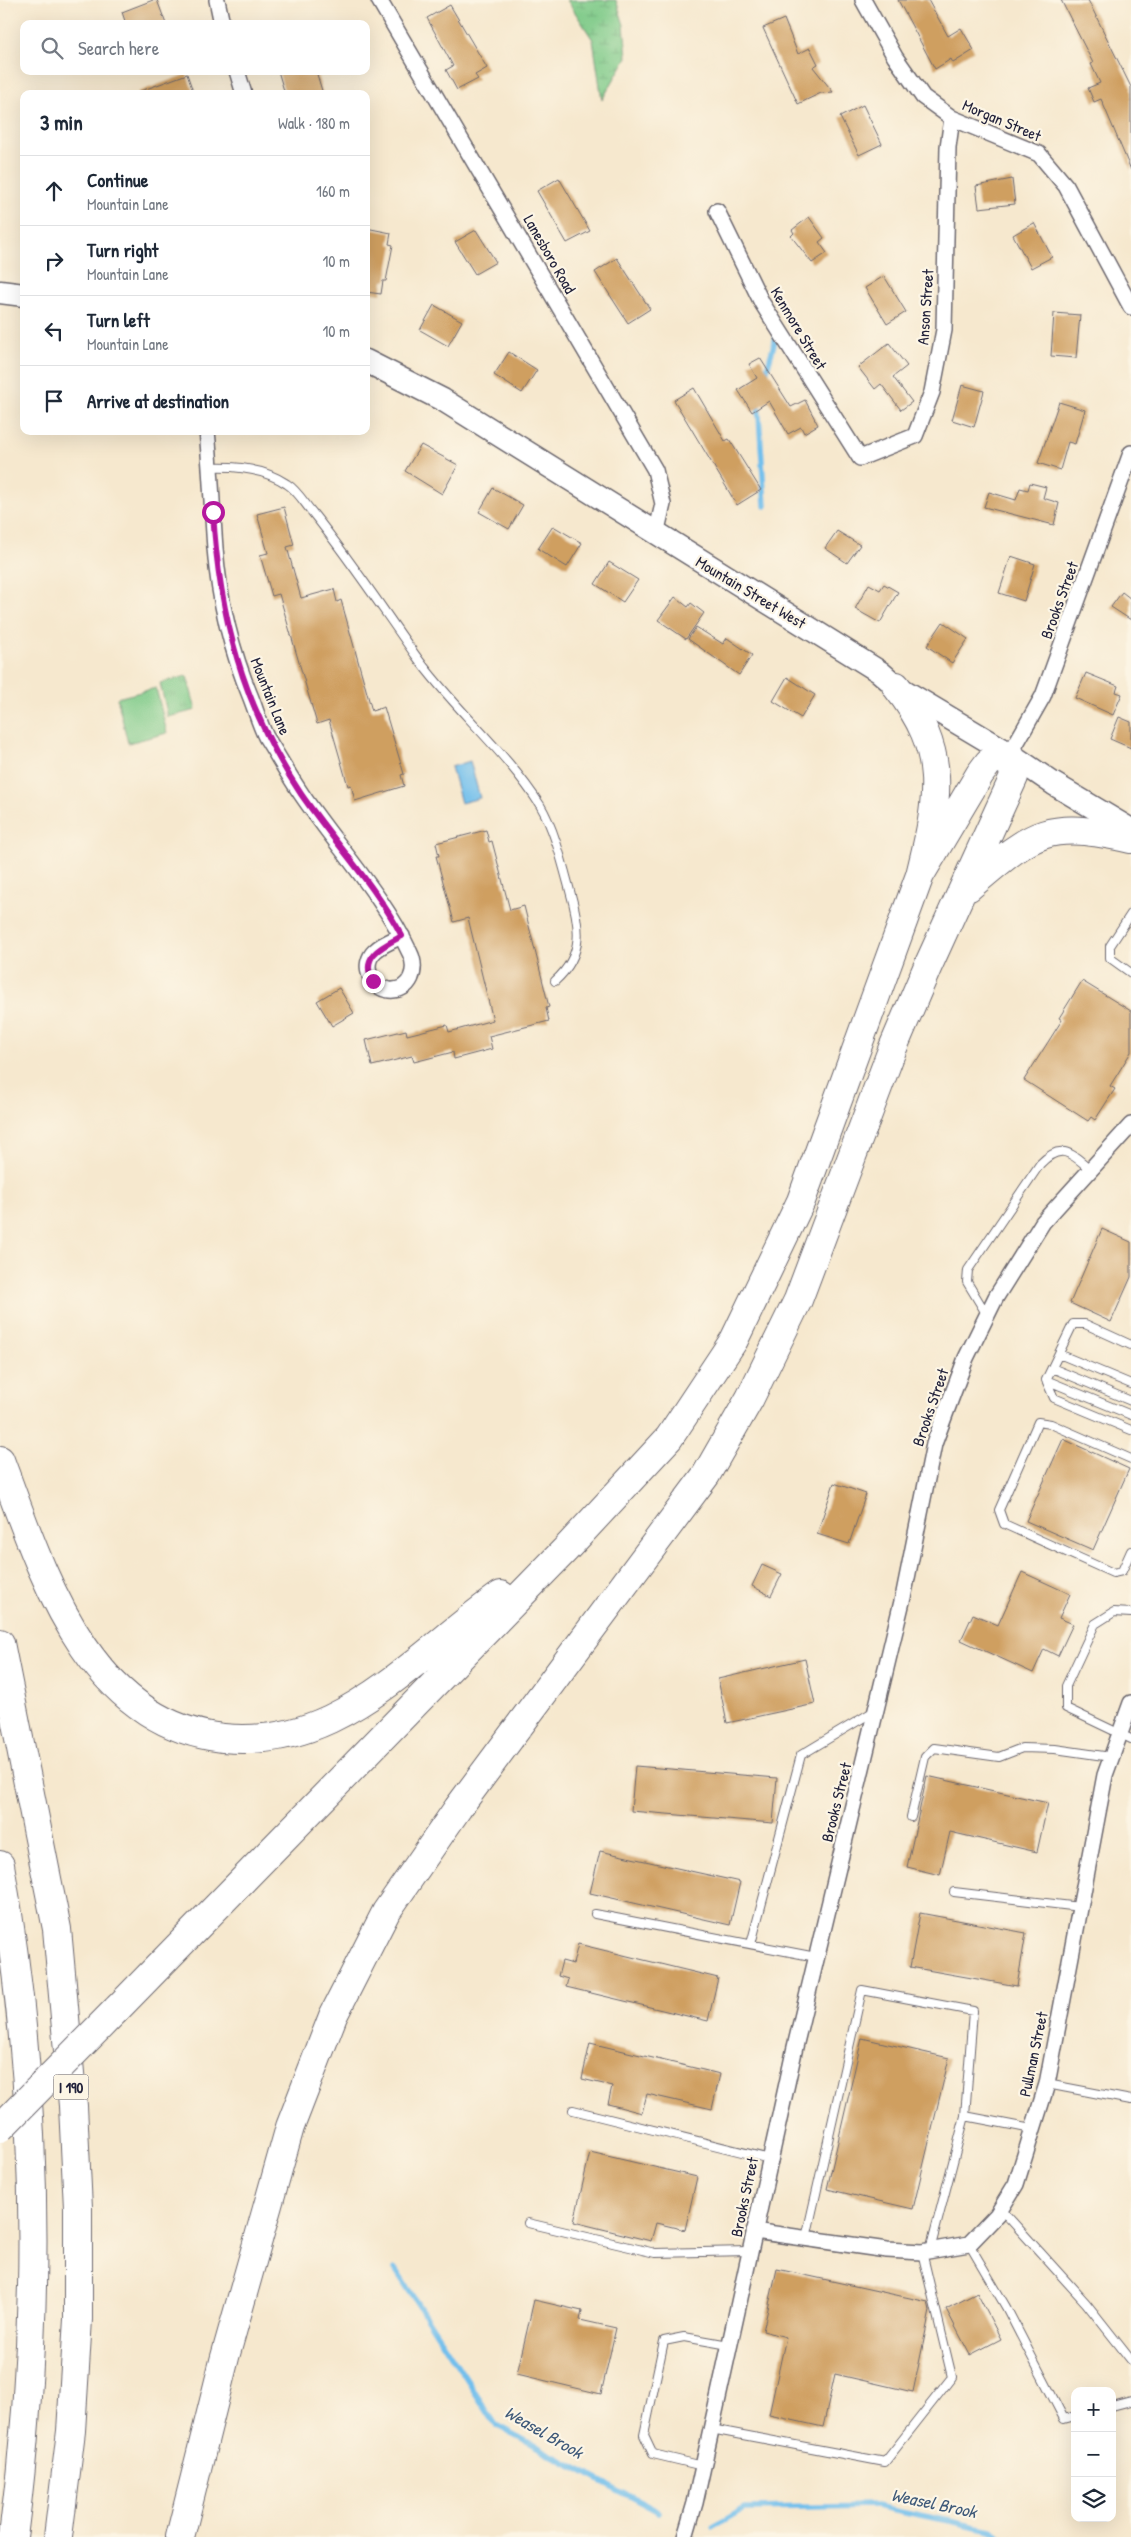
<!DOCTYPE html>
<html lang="en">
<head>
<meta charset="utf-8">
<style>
  :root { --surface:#fff; --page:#f2f2f3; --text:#1f2937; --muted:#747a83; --line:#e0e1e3 }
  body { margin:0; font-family:"Patrick Hand",sans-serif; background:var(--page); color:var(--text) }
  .controls { position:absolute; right:15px; bottom:15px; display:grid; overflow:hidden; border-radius:10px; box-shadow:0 5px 20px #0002 }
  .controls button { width:45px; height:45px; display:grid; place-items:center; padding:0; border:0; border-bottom:1px solid var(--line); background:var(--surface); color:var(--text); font:25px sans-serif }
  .stop { position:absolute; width:15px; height:15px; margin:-11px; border:4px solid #b5179e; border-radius:50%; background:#fff }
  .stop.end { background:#b5179e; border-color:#fff; box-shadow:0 1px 5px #0008 }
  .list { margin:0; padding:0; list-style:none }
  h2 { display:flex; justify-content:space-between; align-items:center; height:65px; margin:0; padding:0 20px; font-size:21px }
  h2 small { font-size:16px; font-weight:400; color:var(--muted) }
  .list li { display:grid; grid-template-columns:32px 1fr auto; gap:15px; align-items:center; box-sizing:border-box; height:70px; padding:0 20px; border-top:1px solid var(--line) }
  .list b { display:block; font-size:19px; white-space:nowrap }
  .list p { margin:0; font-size:16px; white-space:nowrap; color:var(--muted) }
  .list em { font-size:16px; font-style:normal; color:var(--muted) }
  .icon { flex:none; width:28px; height:28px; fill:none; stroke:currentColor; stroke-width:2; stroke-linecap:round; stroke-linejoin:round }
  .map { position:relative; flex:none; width:1131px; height:2537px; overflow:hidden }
  .search { position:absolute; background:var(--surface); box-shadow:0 5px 20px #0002; left:20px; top:20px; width:350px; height:55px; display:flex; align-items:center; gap:12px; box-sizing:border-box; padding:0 18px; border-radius:10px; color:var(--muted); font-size:19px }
  .panel { position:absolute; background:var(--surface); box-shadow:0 5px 20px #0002; left:20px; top:90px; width:350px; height:345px; border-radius:10px }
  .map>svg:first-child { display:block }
  .grass { fill:#80cb8a; stroke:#517662 }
  .wetland { fill:url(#wetland-marsh); stroke:#517662 }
  .park { fill:url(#park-tufts); stroke:#517662 }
  .water { fill:#72bfec; stroke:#4a7094 }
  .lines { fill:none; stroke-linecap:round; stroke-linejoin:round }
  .stream { stroke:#72bfec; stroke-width:5.5 }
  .building { fill:#cf9f61 }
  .lane-casing { stroke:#6c676e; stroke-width:10 }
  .street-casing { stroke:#6c676e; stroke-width:18 }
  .secondary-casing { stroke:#6c676e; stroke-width:25 }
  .highway-casing { stroke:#6c676e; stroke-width:30 }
  .lane { stroke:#fff; stroke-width:8 }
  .street { stroke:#fff; stroke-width:15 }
  .secondary { stroke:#fff; stroke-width:22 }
  .highway { stroke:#fff; stroke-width:28 }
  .highway-bridge-casing { stroke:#6c676e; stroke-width:30; stroke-linecap:butt }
  .highway-bridge { stroke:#fff; stroke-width:28 }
  .route { stroke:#b5179e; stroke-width:6 }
  .labels { text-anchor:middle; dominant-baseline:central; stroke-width:4.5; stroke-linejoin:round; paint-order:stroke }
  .shield { fill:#fcf5e5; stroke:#63616e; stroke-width:1 }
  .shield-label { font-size:15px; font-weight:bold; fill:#22223b }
  .street-label { font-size:16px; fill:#22223b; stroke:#fcf5e5 }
  .water-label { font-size:18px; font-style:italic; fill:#3e5979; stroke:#fcf5e5 }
</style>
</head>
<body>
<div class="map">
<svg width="1131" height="2537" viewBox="0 0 1131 2537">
  <defs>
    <pattern id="wetland-marsh" width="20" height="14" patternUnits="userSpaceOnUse" patternTransform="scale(1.25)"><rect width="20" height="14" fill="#80cb8a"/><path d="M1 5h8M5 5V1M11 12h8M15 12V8" fill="none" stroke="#6eae78"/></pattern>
    <pattern id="park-tufts" width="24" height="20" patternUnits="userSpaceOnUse" patternTransform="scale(1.25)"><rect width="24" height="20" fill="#80cb8a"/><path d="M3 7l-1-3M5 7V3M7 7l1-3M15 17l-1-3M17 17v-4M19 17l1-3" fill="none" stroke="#6eae78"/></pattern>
  </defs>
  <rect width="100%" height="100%" fill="#fcf5e5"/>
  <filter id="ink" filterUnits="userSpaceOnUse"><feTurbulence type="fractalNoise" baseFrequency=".02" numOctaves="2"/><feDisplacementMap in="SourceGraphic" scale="10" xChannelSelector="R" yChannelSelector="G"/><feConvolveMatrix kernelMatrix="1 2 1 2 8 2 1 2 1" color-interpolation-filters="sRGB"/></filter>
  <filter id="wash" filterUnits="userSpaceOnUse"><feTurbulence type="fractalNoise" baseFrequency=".0096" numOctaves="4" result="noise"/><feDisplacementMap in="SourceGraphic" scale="20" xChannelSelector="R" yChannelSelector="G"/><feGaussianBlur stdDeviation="1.12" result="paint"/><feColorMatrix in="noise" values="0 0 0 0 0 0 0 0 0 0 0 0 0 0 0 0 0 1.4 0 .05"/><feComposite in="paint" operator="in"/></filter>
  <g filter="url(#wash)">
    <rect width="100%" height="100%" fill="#f6e8ce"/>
    <path class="grass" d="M156 688 167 733 128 743 117 698Z"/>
    <path class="wetland" d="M567 0H616L624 25 627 57 602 100 593 40Z"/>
    <path class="park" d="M187 676 196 710 168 717 160 683Z"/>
    <path class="water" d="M470 761 480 798 461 803 451 767Z"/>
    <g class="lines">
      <path class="stream" d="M765 377 777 333
        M758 400 765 506
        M395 2269 496 2425 659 2512
        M713 2527 745 2508 876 2506 992 2530 1001 2537"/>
    </g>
    <g id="blocks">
      <path class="building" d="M153 0H157L166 24H126L122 12Z
        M898 0H928L948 36 961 28 974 50 953 63 951 59 935 69Z
        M1061 0H1088L1131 87V170L1101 99 1094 102 1088 88 1100 83 1091 64 1093 63Z
        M450 5 487 68 475 75 478 79 457 90 446 70 453 66 427 18Z
        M784 19 798 54 810 48 818 64 813 67 833 92 821 93 798 104 763 28Z
        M278 71H316L323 94H285Z
        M187 74 194 94H139L138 92Z
        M863 105 882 144 859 155 840 117Z
        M559 178 590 231 567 243 537 191Z
        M1012 179 1015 204 979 208 976 186Z
        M809 217 824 238 819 242 827 253 812 263 791 236 794 233 792 230Z
        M1034 223 1052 257 1031 268 1013 235Z
        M366 228 391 233 389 244 393 245 386 281H383L381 294 366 292Z
        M476 230 496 262 475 274 455 242Z
        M617 258 650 309 628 323 595 272Z
        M884 276 906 312 887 324 865 288Z
        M434 305 462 321 448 346 420 330Z
        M1054 313 1080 315 1076 358 1051 356Z
        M889 343 907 366 893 377 912 402 901 410 881 384 875 389 858 367Z
        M509 352 537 370 522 393 494 375Z
        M760 358 791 407 805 400 818 425 804 433 801 427 788 434 769 401 752 412 738 390 757 378 749 364Z
        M962 385 984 391 974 427 952 420Z
        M694 388 725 441 729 439 761 490 737 505 674 400Z
        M1059 402 1085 410 1075 444 1068 442 1060 470 1038 463Z
        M421 445 458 465 442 494 405 471Z
        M1030 483 1046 487 1043 498 1059 503 1054 525 984 507 989 492 1016 500 1020 488 1028 490Z
        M493 488 523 505 509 529 479 512Z
        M284 507 294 545 287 547 301 598 334 589 337 602 341 600 372 711 384 707 404 774 401 775 404 786 355 801 351 785 348 786 329 720 317 724 279 594 272 596 260 555 268 553 257 514Z
        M553 526 582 543 567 567 538 549Z
        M837 531 860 545 847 563 825 548Z
        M1011 556 1035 564 1024 601 999 593Z
        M609 562 638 580 623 602 595 584Z
        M869 584 880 590 884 584 898 592 880 623 855 609Z
        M1122 592 1131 599V620L1111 607Z
        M675 597 688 607 691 603 704 613 686 639 658 620Z
        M943 622 968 639 952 663 927 646Z
        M696 627 723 644 727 638 752 655 739 675 688 639Z
        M1086 673 1118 686 1116 692 1122 694 1113 715 1075 698Z
        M787 677 815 695 801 718 773 701Z
        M1119 717 1131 722V748L1110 739Z
        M486 830 489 842 492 841 510 910 524 906 549 1007 546 1008 549 1021 489 1036 492 1049 454 1059 453 1052 414 1062 412 1056 372 1066 366 1040 406 1030 407 1035 447 1025 449 1032 493 1020 468 918 454 922 436 856H439L436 843Z
        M1082 981 1131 1011V1052L1110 1086 1115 1089 1095 1120 1091 1117 1088 1121 1024 1080 1062 1020 1059 1018Z
        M339 988 354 1013 332 1026 317 1001Z
        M1102 1229 1131 1242V1277L1111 1322 1070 1303Z
        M1063 1439 1129 1469 1093 1550 1026 1521Z
        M834 1483 866 1494 849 1544 817 1534Z
        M762 1565 782 1574 771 1596 752 1586Z
        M1022 1572 1070 1594 1059 1618 1073 1624 1058 1656 1044 1649 1033 1673 961 1640 973 1614 998 1625Z
        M805 1659 815 1704 727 1723 718 1679Z
        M635 1766 777 1778 773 1823 631 1811Z
        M927 1776 1048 1803 1037 1852 950 1832 940 1875 907 1867Z
        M600 1851 740 1882 730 1925 590 1893Z
        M920 1913 1026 1933 1017 1986 910 1967Z
        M578 1944 718 1978 708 2021 566 1987 568 1979 558 1976 562 1961 573 1964Z
        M862 2038 949 2058 913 2209 827 2189Z
        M590 2043 720 2074 712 2109 647 2094 642 2113 608 2104 612 2086 582 2079Z
        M590 2152 697 2177 685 2230 656 2223 651 2241 574 2222Z
        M777 2269 928 2302 930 2311 913 2392 835 2374 823 2427 769 2415 786 2337 763 2331Z
        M977 2293 1001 2339 970 2355 946 2309Z
        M534 2300 582 2311 580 2320 616 2328 601 2394 517 2374Z"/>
    </g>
  </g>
  <g filter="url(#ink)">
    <use href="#blocks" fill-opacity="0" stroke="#6c676e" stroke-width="1"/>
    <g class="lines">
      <g class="lane-casing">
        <path id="lane" d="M211 467C237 466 265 469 287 484 297 490 305 504 312 512 349 558 382 608 416 656 453 708 505 750 540 805 554 828 563 865 570 891 580 926 585 954 555 981
          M1131 914 1110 946V958L1131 973
          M987 1315 967 1282 968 1270 1040 1164C1061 1142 1071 1153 1090 1169
          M1131 1345 1085 1324H1073L1046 1380 1054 1398 1131 1430
          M1059 1354 1131 1384
          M1052 1368 1131 1401
          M1046 1380 1131 1415
          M1131 1459 1051 1424 1038 1422 999 1510 1004 1524 1113 1573 1122 1571 1131 1551
          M1131 1613 1114 1612 1095 1624 1066 1686V1708L1131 1739
          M911 1817 925 1757 934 1748 999 1757 1022 1748 1055 1749 1111 1757
          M954 1892 1080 1907
          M595 1914 816 1957
          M751 1944 801 1755 876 1710
          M1047 2084 1131 2100
          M573 2110 770 2159
          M1000 2208 1086 2303 1131 2360
          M528 2223 655 2253 749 2251
          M806 2238 862 1990 973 2011 965 2116
          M969 2244 1006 2307 1064 2419 1075 2416
          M930 2250 965 2116 1032 2129
          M1112 2406 1131 2401
          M711 2429 885 2462 952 2377 922 2252
          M703 2466 653 2454 644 2435 664 2341 684 2337 729 2345"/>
      </g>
      <g class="street-casing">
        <path id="street" d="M217 0 222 24
          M379 0 655 470 663 504 656 534
          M863 0 895 57 923 97 952 118 1039 154 1066 186 1131 307
          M237 71 244 94
          M717 211 762 303 860 458 915 436 932 392 944 330 948 147 952 118
          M207 431C211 470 212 509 215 548 219 599 231 650 251 698 256 711 260 725 266 737 278 756 289 776 302 795 338 848 383 895 410 953 418 969 411 992 389 990 370 988 361 964 375 951 382 944 393 940 402 936
          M1010 754 1043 696 1131 453
          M754 2231 887 2250 922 2252 969 2244 997 2215 1016 2184 1047 2084 1105 1775 1131 1703
          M685 2537 695 2503 795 2047 904 1593 934 1444 966 1358 996 1297 1043 1222 1131 1125"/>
      </g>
      <g class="secondary-casing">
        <path id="secondary" d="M0 292 24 295
          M366 361 443 400 880 672 896 686 1010 754 1054 784 1131 830"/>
      </g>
      <g class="highway-casing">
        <path id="highway" d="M969 887C1034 832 1044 820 1131 839
          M0 1460C41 1569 86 1723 223 1738 261 1742 296 1735 330 1719 394 1688 443 1636 501 1595
          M0 1643 57 1929 73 2106 78 2208V2319L71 2431 58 2537
          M0 1865C39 2087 42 2314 13 2537
          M116 2010 565 1550 669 1438 734 1340 801 1201 920 875C939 798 949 752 896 686
          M180 2537 225 2357 290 2127 333 2016 386 1912 458 1808 706 1475 750 1398 798 1300 892 1050 927 968 1014 777 1010 754 989 762 980 774 920 875"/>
      </g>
      <use href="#lane" class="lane"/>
      <use href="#street" class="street"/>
      <use href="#secondary" class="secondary"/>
      <use href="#highway" class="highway"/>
      <g class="highway-bridge-casing">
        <path id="highway-bridge" d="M0 2128 116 2010"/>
      </g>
      <use href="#highway-bridge" class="highway-bridge"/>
    </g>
  </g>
  <g class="lines" filter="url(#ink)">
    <path class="route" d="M213 512C219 616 243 707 301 794 334 842 375 885 402 936 383 946 359 956 373 981"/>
  </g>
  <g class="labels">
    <rect class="shield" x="53.5" y="2074.5" width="35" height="25" rx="4"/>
    <g class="shield-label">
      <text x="71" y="2087">I 190</text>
    </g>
    <g class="street-label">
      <text transform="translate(1002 120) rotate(23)">Morgan Street</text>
      <text transform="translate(550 254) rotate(60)">Lanesboro Road</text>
      <text transform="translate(925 307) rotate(-86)">Anson Street</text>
      <text transform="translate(799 328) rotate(59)">Kenmore Street</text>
      <text transform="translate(751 592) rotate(31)">Mountain Street West</text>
      <text transform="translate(1059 600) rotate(-70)">Brooks Street</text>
      <text transform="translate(271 696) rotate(68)">Mountain Lane</text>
      <text transform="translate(930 1407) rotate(-71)">Brooks Street</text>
      <text transform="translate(836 1802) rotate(-76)">Brooks Street</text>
      <text transform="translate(1033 2054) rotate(-78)">Pullman Street</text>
      <text transform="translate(744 2197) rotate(-78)">Brooks Street</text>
    </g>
    <g class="water-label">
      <text transform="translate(544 2432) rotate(30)">Weasel Brook</text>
      <text transform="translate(934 2503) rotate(12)">Weasel Brook</text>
    </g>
  </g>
</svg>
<div class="controls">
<button>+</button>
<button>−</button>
<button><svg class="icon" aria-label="layers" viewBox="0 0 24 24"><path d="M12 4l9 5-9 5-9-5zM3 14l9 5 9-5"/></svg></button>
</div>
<div class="stop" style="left:213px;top:512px"></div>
<div class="stop end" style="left:373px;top:981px"></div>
<div class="search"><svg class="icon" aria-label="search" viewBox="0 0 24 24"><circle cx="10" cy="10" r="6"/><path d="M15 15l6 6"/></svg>Search here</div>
<section class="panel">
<h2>3 min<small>Walk · 180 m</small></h2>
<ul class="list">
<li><svg class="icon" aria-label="ahead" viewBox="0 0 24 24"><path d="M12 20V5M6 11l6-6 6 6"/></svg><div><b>Continue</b><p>Mountain Lane</p></div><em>160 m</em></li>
<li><svg class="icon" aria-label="right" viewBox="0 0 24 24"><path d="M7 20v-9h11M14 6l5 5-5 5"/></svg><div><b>Turn right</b><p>Mountain Lane</p></div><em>10 m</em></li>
<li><svg class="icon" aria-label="left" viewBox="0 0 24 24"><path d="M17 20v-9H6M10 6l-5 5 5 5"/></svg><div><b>Turn left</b><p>Mountain Lane</p></div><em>10 m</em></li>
<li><svg class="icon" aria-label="arrive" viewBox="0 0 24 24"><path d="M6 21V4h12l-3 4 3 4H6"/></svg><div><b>Arrive at destination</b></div></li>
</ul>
</section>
</div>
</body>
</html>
